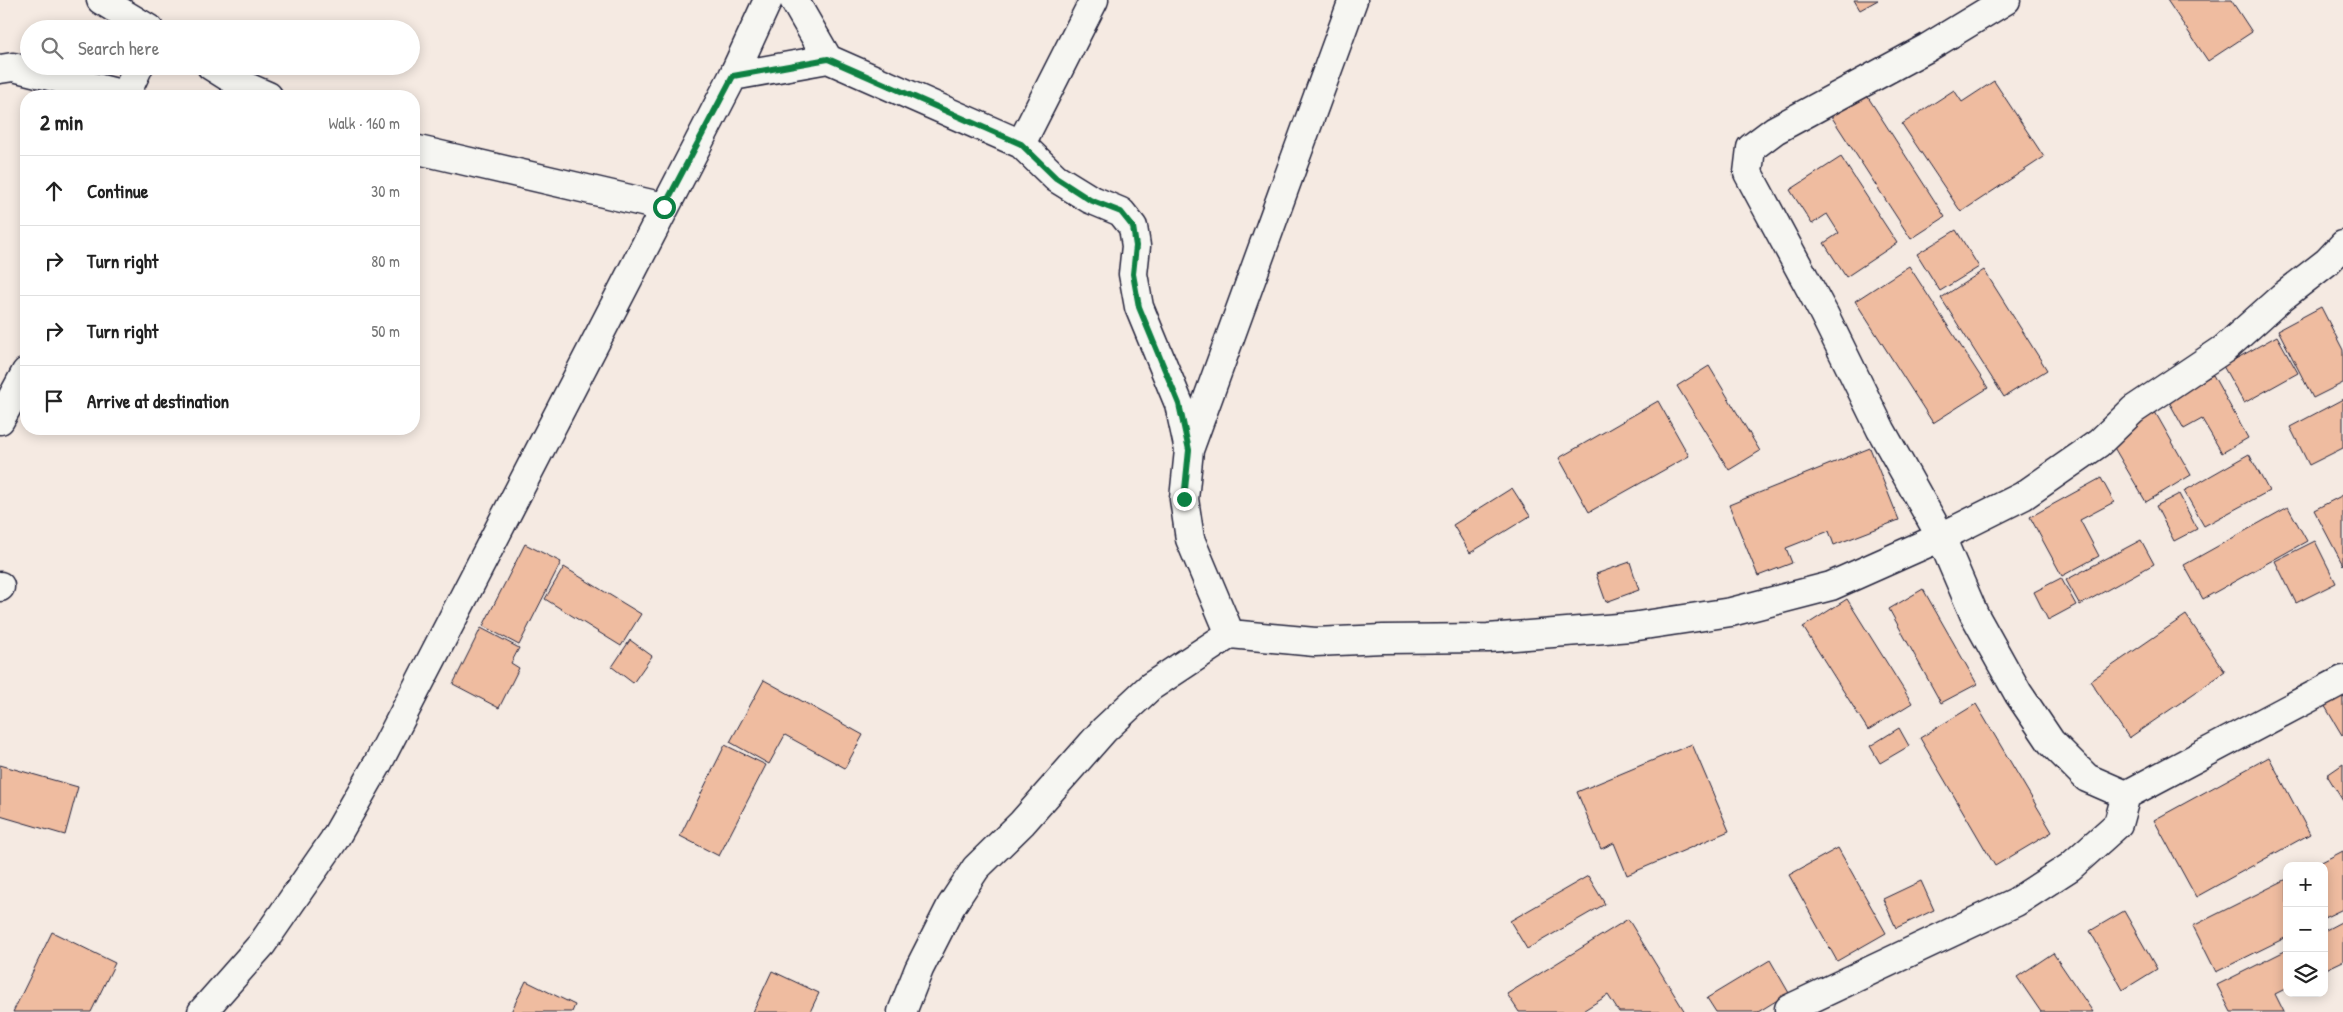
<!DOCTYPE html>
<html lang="en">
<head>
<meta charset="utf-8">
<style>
  :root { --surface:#fff; --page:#f2f2f2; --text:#222; --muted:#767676; --line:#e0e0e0 }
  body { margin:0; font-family:"Patrick Hand",sans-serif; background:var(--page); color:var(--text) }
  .controls { position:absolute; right:15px; bottom:15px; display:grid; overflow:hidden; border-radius:10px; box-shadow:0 2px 12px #0003 }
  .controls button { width:45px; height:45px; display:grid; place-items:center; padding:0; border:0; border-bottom:1px solid var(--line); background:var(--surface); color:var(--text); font:25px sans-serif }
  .stop { position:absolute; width:15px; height:15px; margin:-11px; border:4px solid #0b8043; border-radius:50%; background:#fff }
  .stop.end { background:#0b8043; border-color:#fff; box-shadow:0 1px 5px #0008 }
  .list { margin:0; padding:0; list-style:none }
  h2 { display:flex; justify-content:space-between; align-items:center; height:65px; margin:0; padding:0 20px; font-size:21px }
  h2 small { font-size:16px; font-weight:400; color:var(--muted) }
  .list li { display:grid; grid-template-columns:32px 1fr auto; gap:15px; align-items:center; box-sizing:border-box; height:70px; padding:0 20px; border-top:1px solid var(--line) }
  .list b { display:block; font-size:19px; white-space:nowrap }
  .list em { font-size:16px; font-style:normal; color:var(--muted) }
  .icon { flex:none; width:28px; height:28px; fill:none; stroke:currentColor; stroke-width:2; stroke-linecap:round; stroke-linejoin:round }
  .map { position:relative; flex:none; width:2343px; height:1012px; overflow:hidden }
  .search { position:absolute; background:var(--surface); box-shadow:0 2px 12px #0003; left:20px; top:20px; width:400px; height:55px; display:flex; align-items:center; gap:12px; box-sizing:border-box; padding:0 18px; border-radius:28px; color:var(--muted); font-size:19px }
  .panel { position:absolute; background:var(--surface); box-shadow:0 2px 12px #0003; left:20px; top:90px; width:400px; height:345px; border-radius:20px }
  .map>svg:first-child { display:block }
  .building { fill:#efbca0; stroke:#22223b }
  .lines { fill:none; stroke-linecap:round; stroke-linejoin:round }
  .street-casing { stroke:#22223b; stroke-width:31 }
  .street { stroke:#f6f6f2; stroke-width:28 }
  .route { stroke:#0b8043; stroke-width:6 }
</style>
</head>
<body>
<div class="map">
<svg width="2343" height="1012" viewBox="0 0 2343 1012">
  <rect width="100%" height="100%" fill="#f5eae2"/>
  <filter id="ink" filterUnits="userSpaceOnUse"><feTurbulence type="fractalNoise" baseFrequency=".02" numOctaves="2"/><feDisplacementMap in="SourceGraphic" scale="10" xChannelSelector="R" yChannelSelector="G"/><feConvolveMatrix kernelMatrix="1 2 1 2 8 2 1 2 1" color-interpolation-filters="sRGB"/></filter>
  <g filter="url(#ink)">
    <path class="building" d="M1854 0H1878L1860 10Z
      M2167 0H2231L2252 32 2208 61Z
      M1994 81 2044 157 1961 212 1902 124 1954 90 1962 102Z
      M1864 91 1945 217 1911 239 1829 113Z
      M1841 157 1897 243 1846 277 1824 243 1839 233 1827 214 1812 224 1790 190Z
      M1956 230 1979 267 1940 291 1917 254Z
      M1909 266 1988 388 1933 423 1855 301Z
      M1984 270 2047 370 2004 397 1941 298Z
      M2321 307 2343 350V383L2313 398 2278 330Z
      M2277 336 2298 373 2244 403 2223 366Z
      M1709 366 1760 451 1729 470 1677 386Z
      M2213 375 2248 438 2222 453 2202 419 2184 429 2168 400Z
      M2343 399V448L2309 465 2290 427Z
      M1658 401 1689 456 1589 512 1559 458Z
      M2155 412 2191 475 2146 502 2109 439Z
      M1870 448 1899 520 1834 545 1829 531 1786 548 1792 563 1758 576 1729 505Z
      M2249 454 2269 491 2204 526 2184 491Z
      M2101 478 2114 502 2080 520 2099 556 2062 576 2030 517Z
      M1512 488 1530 516 1470 553 1453 525Z
      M2179 494 2197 529 2174 541 2156 506Z
      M2343 495V565L2314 510Z
      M2288 507 2307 541 2203 599 2184 565Z
      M2141 540 2154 564 2080 605 2066 580Z
      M2315 541 2336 583 2296 603 2275 561Z
      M525 544 561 562 519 645 483 626Z
      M1630 562 1639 590 1606 602 1596 574Z
      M564 567 641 614 621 646 545 599Z
      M2061 578 2076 605 2048 620 2034 592Z
      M1923 589 1977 684 1941 703 1889 609Z
      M1847 599 1912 703 1868 730 1803 627Z
      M2186 615 2225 672 2129 738 2090 681Z
      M481 628 519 648 511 663 519 668 499 708 453 684Z
      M630 640 652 656 633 683 612 667Z
      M764 680 863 735 845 768 785 735 769 764 730 742Z
      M2343 691V734L2342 735 2323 703Z
      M1976 704 2052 832 1995 866 1920 738Z
      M1899 728 1909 746 1880 763 1870 746Z
      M1692 744 1729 831 1627 875 1614 843 1601 849 1577 792Z
      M725 745 766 765 719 856 680 836Z
      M2269 757 2310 834 2196 897 2154 820Z
      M2343 764V801L2327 775Z
      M0 765 78 787 65 835 0 816Z
      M1838 848 1886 933 1837 961 1789 875Z
      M2343 851V909L2324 918V866H2314Z
      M1588 876 1605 904 1527 949 1510 921Z
      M2287 879V937L2216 972 2193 926Z
      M1921 881 1934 910 1896 928 1883 899Z
      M2124 911 2157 969 2123 990 2090 931Z
      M1628 919 1685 1012H1619L1608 995 1581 1012H1519L1507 994Z
      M2343 921V961L2324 970V931Z
      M52 932 115 963 91 1012H13Z
      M2287 950V988L2275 994 2284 1012H2231L2217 985Z
      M2053 953 2093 1012H2041L2017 977Z
      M1770 960 1789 993 1758 1012H1716L1707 998Z
      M772 971 819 993 810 1012H753Z
      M526 981 575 1005 572 1012H511Z"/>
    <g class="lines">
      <g class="street-casing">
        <path id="street" d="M101 0 149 29
          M794 0 828 59
          M2006 0 1927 48 1775 130 1751 148 1748 173 1824 314 1881 430 1941 537 1974 614 2018 693 2051 742 2087 778 2126 795
          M211 66 238 83 268 96
          M0 69 13 67 125 95
          M733 76 828 59 1021 144 1056 178 1090 199 1121 212 1133 227 1136 246 1133 274 1139 307 1179 404 1189 450 1184 499 1190 539 1230 634
          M125 96 139 66
          M1021 144 1094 0
          M414 149 664 207
          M0 420 26 372
          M1189 450 1353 0
          M0 586V587
          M1789 1009 2016 902 2070 867 2118 824 2126 795 2343 680
          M202 1012 262 944 334 840 377 765 733 76 768 0
          M902 1012 919 969 951 906 976 868 1022 823 1104 730 1150 687 1230 634 1315 642 1383 639 1488 638 1631 627 1731 612 1831 586 1941 537 2023 496 2099 443 2133 410 2224 349 2282 297 2327 262 2343 245"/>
      </g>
      <use href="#street" class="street"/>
    </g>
  </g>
  <g class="lines" filter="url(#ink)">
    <path class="route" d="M664 207 733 76 828 59 1021 144 1056 178 1090 200 1121 212 1133 227 1136 246 1133 274 1139 307 1179 404 1189 450 1184 499"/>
  </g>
</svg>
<div class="controls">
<button>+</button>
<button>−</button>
<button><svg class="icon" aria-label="layers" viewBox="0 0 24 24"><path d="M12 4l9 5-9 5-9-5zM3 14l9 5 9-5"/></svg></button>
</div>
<div class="stop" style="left:664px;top:207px"></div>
<div class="stop end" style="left:1184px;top:499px"></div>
<div class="search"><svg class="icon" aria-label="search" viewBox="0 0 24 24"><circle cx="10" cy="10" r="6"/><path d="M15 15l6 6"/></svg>Search here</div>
<section class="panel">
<h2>2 min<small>Walk · 160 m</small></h2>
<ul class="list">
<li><svg class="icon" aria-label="ahead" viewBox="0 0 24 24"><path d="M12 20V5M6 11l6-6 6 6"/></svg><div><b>Continue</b></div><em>30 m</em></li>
<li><svg class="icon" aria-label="right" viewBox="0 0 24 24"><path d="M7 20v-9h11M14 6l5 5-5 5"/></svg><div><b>Turn right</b></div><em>80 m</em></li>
<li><svg class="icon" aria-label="right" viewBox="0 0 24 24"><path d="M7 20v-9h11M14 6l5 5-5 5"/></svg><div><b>Turn right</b></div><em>50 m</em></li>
<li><svg class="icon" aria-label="arrive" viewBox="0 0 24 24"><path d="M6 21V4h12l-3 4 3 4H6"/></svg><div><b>Arrive at destination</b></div></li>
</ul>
</section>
</div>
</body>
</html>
